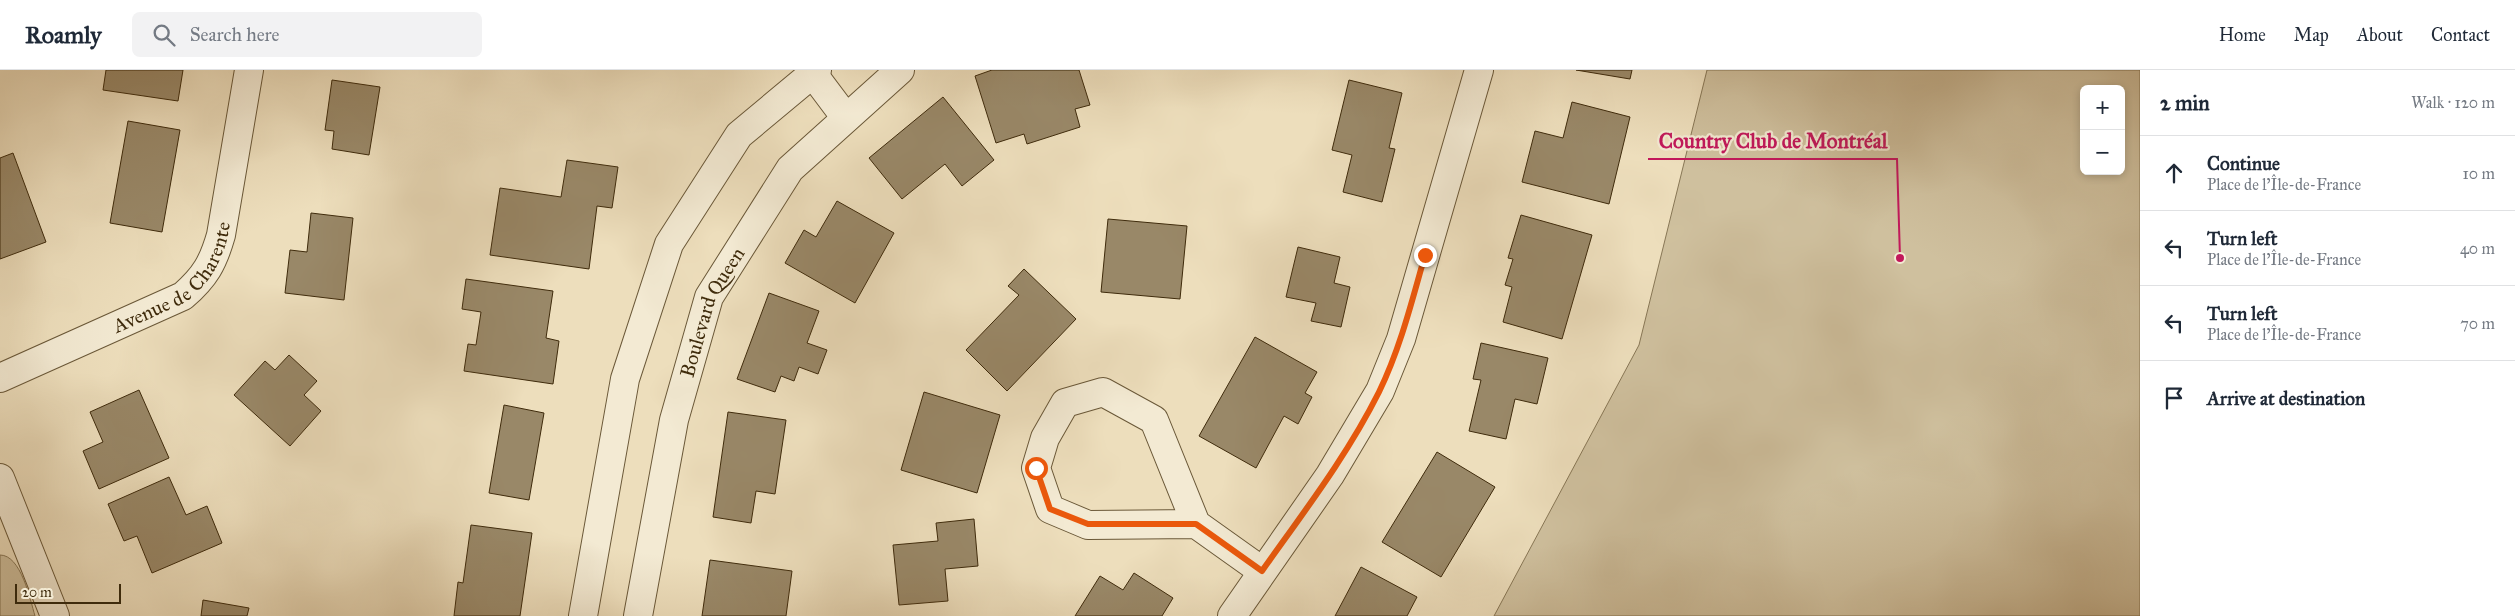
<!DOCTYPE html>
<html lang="en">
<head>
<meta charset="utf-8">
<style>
  :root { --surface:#fff; --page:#f2f2f3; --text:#1f2937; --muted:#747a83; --line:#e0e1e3 }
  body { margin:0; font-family:"IM FELL Great Primer",serif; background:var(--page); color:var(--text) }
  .controls { position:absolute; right:15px; top:15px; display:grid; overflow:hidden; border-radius:8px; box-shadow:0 2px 8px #0003 }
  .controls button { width:45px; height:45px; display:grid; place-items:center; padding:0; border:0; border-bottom:1px solid var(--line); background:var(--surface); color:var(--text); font:25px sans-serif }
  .scale { position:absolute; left:15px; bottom:12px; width:106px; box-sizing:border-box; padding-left:5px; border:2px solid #3f2b0c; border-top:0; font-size:14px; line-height:18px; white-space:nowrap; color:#3f2b0c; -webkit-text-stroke:4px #f3ead3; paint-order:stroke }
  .stop { position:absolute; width:15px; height:15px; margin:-11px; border:4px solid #ea580c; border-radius:50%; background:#fff }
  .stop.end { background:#ea580c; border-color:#fff; box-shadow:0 1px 5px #0008 }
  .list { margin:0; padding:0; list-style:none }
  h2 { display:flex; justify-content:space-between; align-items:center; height:65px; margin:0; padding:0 20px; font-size:21px }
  h2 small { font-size:16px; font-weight:400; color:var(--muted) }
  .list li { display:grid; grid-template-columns:32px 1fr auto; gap:15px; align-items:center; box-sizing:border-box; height:75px; padding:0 20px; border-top:1px solid var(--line) }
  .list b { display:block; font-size:19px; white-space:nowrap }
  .list p { margin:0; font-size:16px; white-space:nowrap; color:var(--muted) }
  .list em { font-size:16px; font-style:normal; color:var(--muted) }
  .icon { flex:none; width:28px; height:28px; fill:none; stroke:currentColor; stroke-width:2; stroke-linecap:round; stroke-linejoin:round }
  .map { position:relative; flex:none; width:2140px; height:546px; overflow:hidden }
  header { display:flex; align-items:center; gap:30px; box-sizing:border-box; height:70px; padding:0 25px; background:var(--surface); border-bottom:1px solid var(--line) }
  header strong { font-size:24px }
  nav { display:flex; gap:28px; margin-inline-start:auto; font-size:18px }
  .search { width:350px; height:45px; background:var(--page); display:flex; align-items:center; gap:12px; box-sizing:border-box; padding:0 18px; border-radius:8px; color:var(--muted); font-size:19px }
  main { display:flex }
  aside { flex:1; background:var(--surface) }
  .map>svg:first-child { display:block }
  .green { fill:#cfc09e; stroke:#877655; fill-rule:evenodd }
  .building { fill:#998868; stroke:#3f2b0c }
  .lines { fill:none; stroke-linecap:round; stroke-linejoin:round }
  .minor-casing { stroke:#6a5838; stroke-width:30 }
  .minor { stroke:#f3ead3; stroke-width:28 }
  .route { stroke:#ea580c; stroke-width:6 }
  .labels { text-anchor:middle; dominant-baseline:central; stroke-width:4.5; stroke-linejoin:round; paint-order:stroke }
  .street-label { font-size:20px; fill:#3f2b0c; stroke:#f3ead3 }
  .leader { fill:none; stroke:#c2185b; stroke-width:2 }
  .callout-dot { fill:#c2185b; stroke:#f3ead3; stroke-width:2 }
  .callout-label { font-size:21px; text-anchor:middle; font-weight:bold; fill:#c2185b; stroke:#f3ead3; stroke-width:4.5; stroke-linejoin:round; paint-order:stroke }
</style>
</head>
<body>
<header>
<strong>Roamly</strong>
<div class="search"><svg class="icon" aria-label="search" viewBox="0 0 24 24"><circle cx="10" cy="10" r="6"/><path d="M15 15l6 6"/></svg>Search here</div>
<nav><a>Home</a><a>Map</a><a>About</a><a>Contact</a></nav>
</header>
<main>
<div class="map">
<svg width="2140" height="546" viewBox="0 0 2140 546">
  <rect width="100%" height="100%" fill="#eddebc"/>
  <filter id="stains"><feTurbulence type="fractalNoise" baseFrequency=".004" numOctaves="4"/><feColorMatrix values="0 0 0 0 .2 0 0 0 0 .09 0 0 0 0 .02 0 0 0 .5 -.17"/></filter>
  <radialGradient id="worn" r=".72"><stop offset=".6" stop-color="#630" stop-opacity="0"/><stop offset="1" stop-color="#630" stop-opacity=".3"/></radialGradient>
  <path class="green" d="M1707 0H2140V546H1494L1639 275ZM2084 19H2121V101H2084Z
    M0 485C21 485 30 529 35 546H0Z"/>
  <path class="building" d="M106 0H183L178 31 103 20Z
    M992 0H1079L1090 35 1075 39 1080 57 1027 74 1024 64 996 73 975 6Z
    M1576 0H1632L1630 9Z
    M332 10 380 17 369 85 332 79 334 61 325 60Z
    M1349 10 1402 23 1389 78 1395 79 1382 132 1343 122 1352 85 1332 80Z
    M943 27 994 90 962 116 945 94 902 129 869 88Z
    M1572 32 1630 47 1609 134 1522 112 1535 61 1563 68Z
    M128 51 180 60 162 162 110 153Z
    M13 83 46 172 0 189V88Z
    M567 90 618 97 612 138 597 136 589 199 490 185 500 118 561 127Z
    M837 131 894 163 855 233 785 193 804 160 816 167Z
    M311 143 353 148 344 230 285 223 290 180 307 182Z
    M1521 145 1592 165 1562 269 1503 252 1512 217 1505 215 1513 189 1508 188Z
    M1108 149 1187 156 1180 229 1101 222Z
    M1298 177 1340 187 1334 213 1350 217 1341 257 1311 251 1316 233 1286 227Z
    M1024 199 1076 249 1007 321 966 280 1019 225 1008 216Z
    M466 209 553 221 546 268 559 271 553 314 464 301 468 274 476 275 481 242 462 239Z
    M769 223 819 241 807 273 827 280 818 304 799 297 794 311 781 306 775 322 737 309Z
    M1255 267 1317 302 1305 323 1312 327 1298 354 1284 346 1256 398 1199 366Z
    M1481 273 1548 288 1537 334 1515 329 1506 369 1469 361 1481 310 1473 309Z
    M289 285 317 311 304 325 321 341 290 376 234 325 265 291 275 300Z
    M139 320 169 388 99 419 83 381 103 372 90 342Z
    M924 322 1000 345 977 423 901 400Z
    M504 335 544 343 529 430 489 423Z
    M728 342 786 350 775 424 756 421 751 453 713 447Z
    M1437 382 1495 417 1441 507 1382 472Z
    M169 407 186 445 207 436 222 473 152 503 137 466 124 471 108 434Z
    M974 449 978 496 945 499 948 531 899 535 893 475 938 471 936 453Z
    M471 455 532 463 520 546H454L458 512 463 513Z
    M710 490 792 501 786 546H702Z
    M1361 497 1417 527 1407 546H1335Z
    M1134 503 1173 528 1162 546H1075L1100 506 1123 520Z
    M203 530 249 538 247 546H201Z"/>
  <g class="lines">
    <g class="minor-casing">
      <g id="minor">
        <path d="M810 0 846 48"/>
        <path id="s1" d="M0 308 183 226C205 207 213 193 221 165L249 0"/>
        <path d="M0 408 55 546"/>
        <path d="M1196 454 1088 455 1050 439 1036 398 1045 368 1065 333 1103 322 1154 350 1196 454 1262 501"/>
        <path d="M583 546 625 309 669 174 739 65 817 0"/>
        <path id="s2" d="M638 546 674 350 709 227 790 99 900 0"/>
        <path d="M1232 546 1330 405 1380 321 1401 269 1479 0"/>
      </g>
    </g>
    <use href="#minor" class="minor"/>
  </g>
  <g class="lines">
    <path class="route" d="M1036 398 1050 439 1088 454H1196L1262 501C1303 443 1347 386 1379 322 1400 279 1412 231 1425 185"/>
  </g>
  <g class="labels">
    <g class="street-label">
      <text stroke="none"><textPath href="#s1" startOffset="206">Avenue de Charente</textPath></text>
      <text stroke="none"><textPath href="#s2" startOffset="314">Boulevard Queen</textPath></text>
    </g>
  </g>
  <path class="leader" d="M1900 188L1897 89H1648"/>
  <circle class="callout-dot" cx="1900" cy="188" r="5"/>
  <g class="callout-label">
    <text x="1773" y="78">Country Club de Montréal</text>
  </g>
  <rect width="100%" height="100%" filter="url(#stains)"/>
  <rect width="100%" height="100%" fill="url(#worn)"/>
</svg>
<div class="controls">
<button>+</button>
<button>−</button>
</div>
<div class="scale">20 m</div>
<div class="stop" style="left:1036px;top:398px"></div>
<div class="stop end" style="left:1425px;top:185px"></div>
</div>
<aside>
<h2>2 min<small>Walk · 120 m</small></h2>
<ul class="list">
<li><svg class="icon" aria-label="ahead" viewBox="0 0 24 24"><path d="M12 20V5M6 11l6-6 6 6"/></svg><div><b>Continue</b><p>Place de l'Île-de-France</p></div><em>10 m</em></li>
<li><svg class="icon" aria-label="left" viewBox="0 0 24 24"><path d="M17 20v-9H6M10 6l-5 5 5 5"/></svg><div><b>Turn left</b><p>Place de l'Île-de-France</p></div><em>40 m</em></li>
<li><svg class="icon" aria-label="left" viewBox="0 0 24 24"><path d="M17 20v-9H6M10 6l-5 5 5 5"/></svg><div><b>Turn left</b><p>Place de l'Île-de-France</p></div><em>70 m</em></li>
<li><svg class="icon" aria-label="arrive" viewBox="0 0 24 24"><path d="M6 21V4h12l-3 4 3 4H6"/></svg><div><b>Arrive at destination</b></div></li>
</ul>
</aside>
</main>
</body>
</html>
